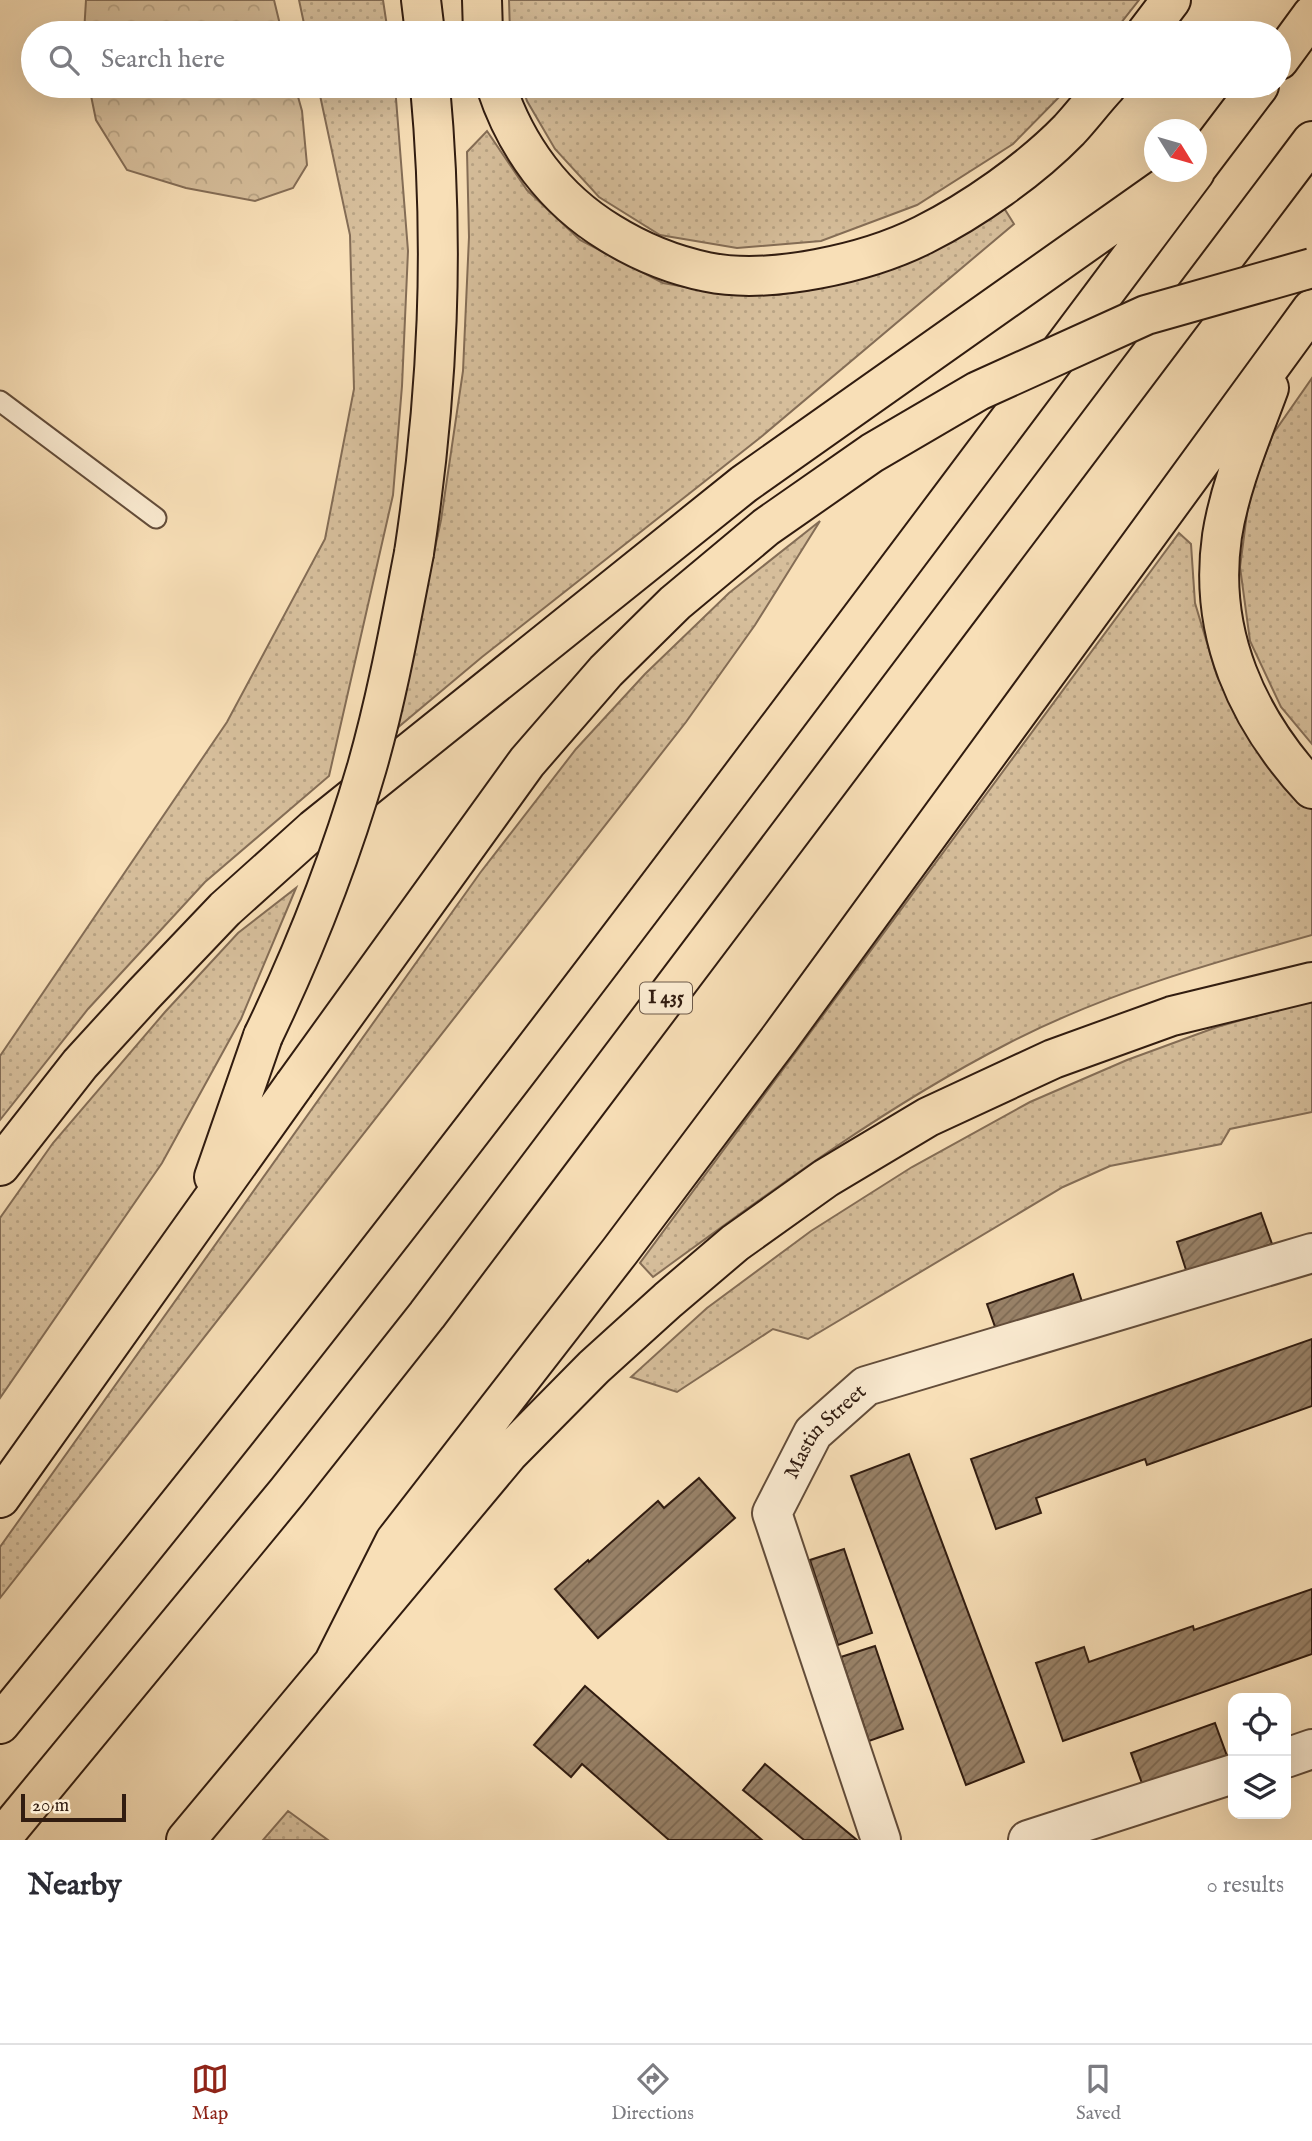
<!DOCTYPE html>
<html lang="en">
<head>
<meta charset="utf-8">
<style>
  :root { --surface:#fff; --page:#f7f7f7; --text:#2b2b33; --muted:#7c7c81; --line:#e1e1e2; --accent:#8f2418 }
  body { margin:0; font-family:"IM FELL English",serif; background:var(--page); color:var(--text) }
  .controls { position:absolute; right:21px; bottom:21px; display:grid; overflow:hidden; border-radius:14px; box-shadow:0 7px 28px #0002 }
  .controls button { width:63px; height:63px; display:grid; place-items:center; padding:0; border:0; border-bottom:2px solid var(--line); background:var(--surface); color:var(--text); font:35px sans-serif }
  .compass { position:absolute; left:1144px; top:119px; width:63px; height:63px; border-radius:50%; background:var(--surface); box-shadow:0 7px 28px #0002; rotate:127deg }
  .scale { position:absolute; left:21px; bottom:18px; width:105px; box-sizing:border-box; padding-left:7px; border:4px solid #311c10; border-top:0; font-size:19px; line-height:24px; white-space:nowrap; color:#311c10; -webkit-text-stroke:5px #faead0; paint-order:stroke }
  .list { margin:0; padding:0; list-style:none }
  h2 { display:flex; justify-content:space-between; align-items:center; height:91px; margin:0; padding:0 28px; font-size:30px }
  h2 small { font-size:23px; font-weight:400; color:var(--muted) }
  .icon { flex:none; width:38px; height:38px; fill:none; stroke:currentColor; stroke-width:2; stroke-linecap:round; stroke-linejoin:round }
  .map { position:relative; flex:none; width:1312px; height:1840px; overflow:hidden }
  .search { position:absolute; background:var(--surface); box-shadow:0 7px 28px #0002; left:21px; right:21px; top:21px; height:77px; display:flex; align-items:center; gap:18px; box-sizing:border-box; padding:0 24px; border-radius:38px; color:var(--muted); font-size:26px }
  .sheet { height:203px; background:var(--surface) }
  nav { display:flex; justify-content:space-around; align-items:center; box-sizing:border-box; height:98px; border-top:2px solid var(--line); background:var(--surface); font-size:19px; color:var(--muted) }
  nav a { display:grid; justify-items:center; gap:4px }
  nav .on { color:var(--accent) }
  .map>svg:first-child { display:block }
  .grass { fill:url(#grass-dots); stroke:#846d56; stroke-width:2 }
  .forest { fill:url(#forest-crowns); stroke:#846d56; stroke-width:2 }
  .building { fill:url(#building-hatch); stroke:#311c10; stroke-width:2 }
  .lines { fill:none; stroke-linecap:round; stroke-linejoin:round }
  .service-casing { stroke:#634d3a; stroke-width:23 }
  .minor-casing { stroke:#634d3a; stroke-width:42 }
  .motorway-casing { stroke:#311c10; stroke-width:42 }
  .service { stroke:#faead0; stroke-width:19 }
  .minor { stroke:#faead0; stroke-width:38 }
  .motorway { stroke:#f8dfb7; stroke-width:38 }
  .motorway-bridge-casing { stroke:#311c10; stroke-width:42; stroke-linecap:butt }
  .motorway-bridge { stroke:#f8dfb7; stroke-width:38 }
  .labels { text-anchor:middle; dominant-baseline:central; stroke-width:6; stroke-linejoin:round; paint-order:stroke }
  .shield { fill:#faead0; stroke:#6d5a4a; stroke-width:2 }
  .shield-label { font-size:19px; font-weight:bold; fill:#311c10 }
  .street-label { font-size:21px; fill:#311c10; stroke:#faead0 }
</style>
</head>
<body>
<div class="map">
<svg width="1312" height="1840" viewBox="0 0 1312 1840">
  <defs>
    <pattern id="grass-dots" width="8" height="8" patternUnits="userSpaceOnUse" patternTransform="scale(1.75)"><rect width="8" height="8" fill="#d6be9b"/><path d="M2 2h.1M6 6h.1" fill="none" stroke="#b8a384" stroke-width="1.8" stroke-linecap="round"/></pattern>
    <pattern id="forest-crowns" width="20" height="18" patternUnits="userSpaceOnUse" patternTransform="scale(1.75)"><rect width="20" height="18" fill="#d6be9b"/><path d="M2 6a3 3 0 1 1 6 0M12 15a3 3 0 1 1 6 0" fill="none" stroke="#b8a384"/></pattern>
    <pattern id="building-hatch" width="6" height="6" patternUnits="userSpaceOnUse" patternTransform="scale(1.75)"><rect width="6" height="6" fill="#988167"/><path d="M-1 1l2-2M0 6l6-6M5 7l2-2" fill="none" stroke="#7d6953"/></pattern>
  </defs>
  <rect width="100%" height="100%" fill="#f8dfb7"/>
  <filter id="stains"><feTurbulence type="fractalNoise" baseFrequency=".00286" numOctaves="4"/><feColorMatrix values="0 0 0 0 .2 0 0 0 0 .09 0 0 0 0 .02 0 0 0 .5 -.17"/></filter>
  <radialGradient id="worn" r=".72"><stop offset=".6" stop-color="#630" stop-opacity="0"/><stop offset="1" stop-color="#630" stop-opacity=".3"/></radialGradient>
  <path class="grass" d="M299 0H383L388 33H306Z
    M509 0H1139L1113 33H510Z
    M318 86H395L408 251 402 386 393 495 329 776 205 882 88 1009 0 1120V1056L227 722 325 539 354 389 350 235Z
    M522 86H1070L1013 144 917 205 821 241 737 248 660 235 599 197 555 149 527 101Z
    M487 131 527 190 580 240 663 283 725 294 779 295 856 278 1004 208 1014 224 761 437 482 657 396 729 441 520 463 371 469 237 467 152Z
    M1312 378V744L1281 707 1250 641 1240 567 1249 498 1273 434Z
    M820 521 755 625 686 722 0 1598V1547L480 873 576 749 645 674 729 593Z
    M1179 533 1191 544 1195 603 1217 676 1247 734 1288 786 1312 808V935C1208 964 1103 994 1007 1044 881 1109 767 1194 653 1277L640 1263Z
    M296 888 241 1019 162 1163 0 1398V1218L53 1143 165 1012 238 933Z
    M1312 1000V1112L1230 1129 1221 1144 1110 1166 1063 1187 808 1339 773 1329 677 1392 631 1377 707 1308 811 1231 912 1167 1030 1102 1127 1060 1217 1027Z
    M288 1811 328 1840H263Z"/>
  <path class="forest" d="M86 0H274L282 33H84Z
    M89 86H295L302 111 307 165 293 188 255 201 186 188 127 170 96 120Z"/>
  <path class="building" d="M1261 1213 1272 1244 1187 1273 1177 1242Z
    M1073 1274 1084 1308 999 1338 987 1304Z
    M1312 1339V1406L1147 1465 1145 1459 1036 1498 1041 1513 996 1529 971 1459Z
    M909 1454 1024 1762 966 1785 851 1476Z
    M699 1478 735 1518 598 1638 555 1589 588 1560 589 1562 658 1501 664 1508Z
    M844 1549 872 1633 838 1645 810 1560Z
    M1312 1589V1654L1063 1741 1036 1663 1084 1647 1089 1662 1193 1626 1194 1630Z
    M875 1646 903 1729 869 1741 841 1657Z
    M585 1686 762 1840H669L582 1764 571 1777 534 1745Z
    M1215 1723 1227 1756 1143 1786 1131 1753Z
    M765 1764 857 1840H804L743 1790Z"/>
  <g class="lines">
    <g class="service-casing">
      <path id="service" d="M0 401 156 518"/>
    </g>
    <g class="minor-casing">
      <g id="minor">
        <path d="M1286 1758 1312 1749"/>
        <path id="s1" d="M881 1840 772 1513 813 1433 866 1386 1312 1253"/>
        <path d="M1028 1840 1233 1774"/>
      </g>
    </g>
    <g class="motorway-casing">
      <path id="motorway" d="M421 0 425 33
        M482 0 483 33
        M1146 33 1171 0
        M1279 60 1312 15
        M496 86C516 147 554 199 610 233 639 251 673 265 707 272 770 285 867 263 923 235 973 210 1030 170 1069 130 1082 116 1094 100 1107 86
        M1196 169 1259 86
        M1269 388C1251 437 1230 485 1222 536 1208 633 1247 719 1312 789
        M414 553C438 394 445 246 430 86
        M0 1166 80 1064 144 994 225 909 314 829 744 484 1176 179
        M214 1177 263 1036
        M0 1498 294 1085
        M333 1664 395 1541 620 1251 780 1038 1312 309
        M0 1724C416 1220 803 694 1195 172
        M0 1840 287 1492 427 1315 1312 141
        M186 1840 508 1454 594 1367 668 1300 735 1243 826 1178 928 1117 1053 1059 1172 1016 1312 982"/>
    </g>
    <use href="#service" class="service"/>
    <use href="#minor" class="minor"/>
    <use href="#motorway" class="motorway"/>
    <g class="motorway-bridge-casing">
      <path id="motorway-bridge" d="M263 1036C305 949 340 860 367 767 387 697 400 625 414 553
        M294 1085 527 762 606 671 675 603 766 527 872 453 978 391 1146 315 1312 268"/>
    </g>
    <use href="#motorway-bridge" class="motorway-bridge"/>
  </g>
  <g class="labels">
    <rect class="shield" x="640" y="982.5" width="52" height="31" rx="5"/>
    <g class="shield-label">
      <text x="666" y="998">I 435</text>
    </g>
    <g class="street-label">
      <text stroke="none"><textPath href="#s1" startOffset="443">Mastin Street</textPath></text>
    </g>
  </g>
  <rect width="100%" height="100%" filter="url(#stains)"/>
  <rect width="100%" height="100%" fill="url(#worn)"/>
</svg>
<div class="controls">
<button><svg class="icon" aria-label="locate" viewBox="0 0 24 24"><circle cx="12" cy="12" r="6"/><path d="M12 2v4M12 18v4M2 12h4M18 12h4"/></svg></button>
<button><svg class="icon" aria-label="layers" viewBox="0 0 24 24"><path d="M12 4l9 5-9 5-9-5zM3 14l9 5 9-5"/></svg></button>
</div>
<svg class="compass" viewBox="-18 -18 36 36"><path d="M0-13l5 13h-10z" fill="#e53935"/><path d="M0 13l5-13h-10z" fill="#7c7c81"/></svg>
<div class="scale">20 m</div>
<div class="search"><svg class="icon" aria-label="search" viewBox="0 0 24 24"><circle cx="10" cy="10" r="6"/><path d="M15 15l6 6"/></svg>Search here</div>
</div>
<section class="sheet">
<h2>Nearby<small>0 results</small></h2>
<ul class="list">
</ul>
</section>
<nav>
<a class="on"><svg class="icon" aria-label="map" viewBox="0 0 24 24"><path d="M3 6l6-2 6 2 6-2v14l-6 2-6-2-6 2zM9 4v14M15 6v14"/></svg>Map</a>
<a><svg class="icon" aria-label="directions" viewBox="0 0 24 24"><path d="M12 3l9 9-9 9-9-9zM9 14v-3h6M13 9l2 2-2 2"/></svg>Directions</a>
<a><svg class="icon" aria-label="saved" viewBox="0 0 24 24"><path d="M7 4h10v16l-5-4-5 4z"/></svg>Saved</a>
</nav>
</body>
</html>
